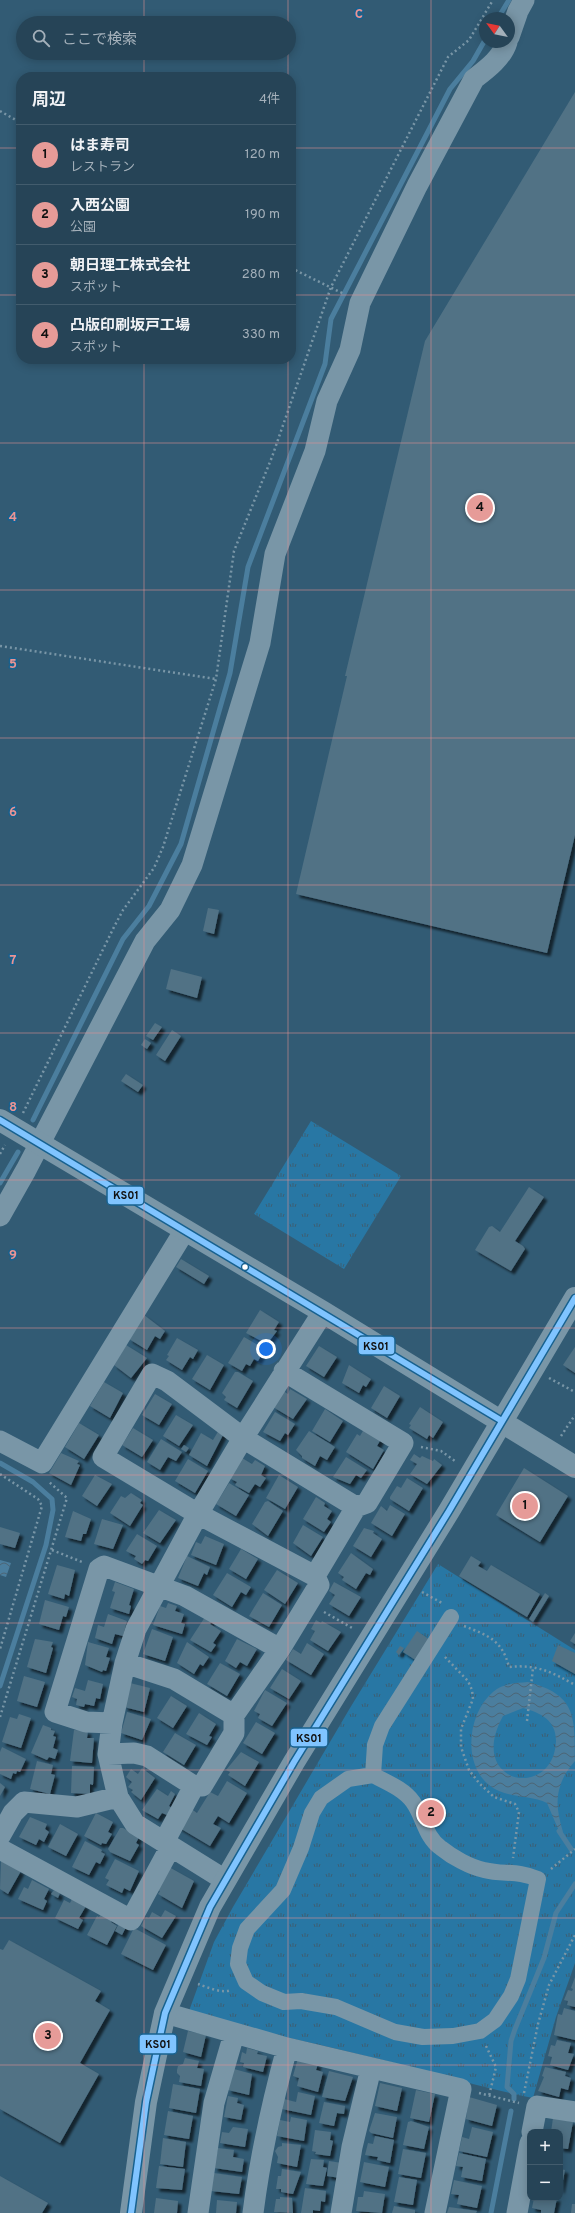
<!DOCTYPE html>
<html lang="ja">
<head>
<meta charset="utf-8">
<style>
  :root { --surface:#264457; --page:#2e4b5d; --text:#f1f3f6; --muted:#a4b0ba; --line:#425c6d; --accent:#e69b98 }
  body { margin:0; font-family:Overpass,"Noto Sans JP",sans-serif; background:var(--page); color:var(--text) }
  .controls { position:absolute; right:12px; bottom:12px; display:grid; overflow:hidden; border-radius:8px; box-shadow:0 2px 10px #0003 }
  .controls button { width:36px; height:36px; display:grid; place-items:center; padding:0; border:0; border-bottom:1px solid var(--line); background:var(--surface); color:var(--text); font:20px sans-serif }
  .compass { position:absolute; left:479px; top:12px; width:36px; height:36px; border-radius:50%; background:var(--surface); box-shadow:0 2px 10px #0003; rotate:303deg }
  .you { position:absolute; left:266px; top:1349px; width:14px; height:14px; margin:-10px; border:3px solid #fff; border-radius:50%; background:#1a73e8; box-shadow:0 0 0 6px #1a73e833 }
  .badge { display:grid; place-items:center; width:26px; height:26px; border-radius:50%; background:var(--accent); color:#111; font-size:13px; font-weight:700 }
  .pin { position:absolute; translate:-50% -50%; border:2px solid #fff; box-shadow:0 1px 4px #0006 }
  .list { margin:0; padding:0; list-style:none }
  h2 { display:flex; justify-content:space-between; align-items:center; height:52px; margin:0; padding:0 16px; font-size:17px }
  h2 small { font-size:13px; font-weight:400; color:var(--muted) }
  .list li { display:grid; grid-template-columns:26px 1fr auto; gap:12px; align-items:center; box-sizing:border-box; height:60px; padding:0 16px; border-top:1px solid var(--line) }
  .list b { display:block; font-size:15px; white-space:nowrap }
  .list p { margin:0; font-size:13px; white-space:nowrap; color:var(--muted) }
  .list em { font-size:13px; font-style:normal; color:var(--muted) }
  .icon { flex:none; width:22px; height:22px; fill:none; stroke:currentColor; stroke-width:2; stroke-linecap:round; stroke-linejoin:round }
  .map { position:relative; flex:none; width:575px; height:2213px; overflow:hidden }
  .search { position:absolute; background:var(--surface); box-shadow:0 2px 10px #0003; left:16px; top:16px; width:280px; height:44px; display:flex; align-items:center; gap:10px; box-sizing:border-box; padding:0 14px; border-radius:22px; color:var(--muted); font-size:15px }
  .panel { position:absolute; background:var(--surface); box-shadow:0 2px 10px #0003; left:16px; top:72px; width:280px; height:292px; border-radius:16px }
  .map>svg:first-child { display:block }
  .park { fill:url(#park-tufts) }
  .water { fill:url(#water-waves); fill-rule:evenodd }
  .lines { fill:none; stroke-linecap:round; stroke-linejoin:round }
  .stream { stroke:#4b7e9e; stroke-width:5 }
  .building { fill:#517285; filter:url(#shadow) }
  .path { stroke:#7996a7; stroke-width:2.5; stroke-dasharray:2 3; stroke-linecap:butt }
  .pedestrian { stroke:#7996a7; stroke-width:16 }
  .minor { stroke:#7996a7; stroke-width:21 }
  .tertiary { stroke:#7996a7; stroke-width:22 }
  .bus-1-casing { stroke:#17618f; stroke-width:9 }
  .bus-1 { stroke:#80c4ff; stroke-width:6 }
  .grid { fill:none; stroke:#ea9494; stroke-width:1; stroke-opacity:0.55 }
  .bus-dot { fill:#fff; stroke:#17618f; stroke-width:1.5 }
  .grid-label { font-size:13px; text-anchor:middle; font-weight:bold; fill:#ea9494; stroke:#17618f; stroke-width:3; stroke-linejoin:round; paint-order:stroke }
  .line-badge { stroke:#17618f; stroke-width:1.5 }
  .pale-badge-label { font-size:11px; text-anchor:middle; font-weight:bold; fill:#111 }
</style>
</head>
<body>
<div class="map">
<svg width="575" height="2213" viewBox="0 0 575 2213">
  <defs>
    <pattern id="park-tufts" width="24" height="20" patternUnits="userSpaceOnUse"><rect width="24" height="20" fill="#2877a4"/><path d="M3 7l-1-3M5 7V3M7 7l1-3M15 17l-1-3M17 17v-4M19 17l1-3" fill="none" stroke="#3c5f74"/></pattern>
    <pattern id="water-waves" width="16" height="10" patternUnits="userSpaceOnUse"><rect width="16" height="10" fill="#4b7e9e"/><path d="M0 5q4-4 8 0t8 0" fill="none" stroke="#4c6575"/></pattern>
    <filter id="shadow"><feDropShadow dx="3.5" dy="3.5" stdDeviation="1" flood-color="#0009"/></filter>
  </defs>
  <rect width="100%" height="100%" fill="#325b74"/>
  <path class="park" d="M311 1121 401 1176 344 1269 254 1214Z
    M438 1564 575 1650V1963L556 2017 533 2098C477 2087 422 2069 366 2056 306 2041 247 2030 189 2011L214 1942 233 1907 350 1708Z"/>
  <path class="water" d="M0 1560 11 1563 6 1577 0 1575Z
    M528 1682C575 1695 575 1714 575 1761 555 1784 554 1803 563 1832L559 1831 547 1803C529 1794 506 1799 489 1785 462 1763 468 1713 493 1692 503 1683 516 1683 528 1682ZM523 1708C541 1713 556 1720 556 1741 554 1801 465 1785 503 1716Z"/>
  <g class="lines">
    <path class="stream" d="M498 18 509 0
      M33 1120 123 939 149 906 181 844 230 673 248 567 325 364 331 319 450 89 473 61 485 40
      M0 1183 18 1152
      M0 1463 33 1482 52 1499 53 1510 46 1545 0 1686
      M559 1831 571 1849
      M514 2099V2094L507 2087 511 2041 515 2029 544 1958 556 1913 575 1884
      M491 2213 511 2111"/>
  </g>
  <path class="building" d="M575 92V835L547 953 296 894 347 676H345L425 341Z
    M208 908 219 910 214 934 203 931Z
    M171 969 202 977 197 998 166 989Z
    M155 1023 162 1027 153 1040 146 1036Z
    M172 1030 181 1036 165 1061 156 1055Z
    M145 1039 151 1043 147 1049 141 1045Z
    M126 1074 143 1085 138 1092 121 1081Z
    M529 1187 544 1197 515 1241 523 1246 525 1249 511 1271 475 1250 489 1227 492 1226 500 1232Z
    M181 1259 209 1276 204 1284 176 1267Z
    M260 1310 279 1322 274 1330 277 1331 267 1344 246 1333Z
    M144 1315 165 1331 160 1339 155 1336 147 1350 129 1339Z
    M244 1337 265 1349 258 1361 254 1359 250 1366 246 1364 242 1371 228 1363Z
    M177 1338 198 1350 193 1359 190 1357 182 1370 166 1360 169 1356 167 1355Z
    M126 1345 147 1358 131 1378 114 1365Z
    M319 1346 337 1357 324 1377 306 1366Z
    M575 1347V1373L563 1365Z
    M207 1355 224 1365 210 1390 192 1379Z
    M349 1365 371 1379 366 1387 363 1385 359 1393 342 1383Z
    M235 1372H238L253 1381 237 1408 224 1400 226 1397 222 1393Z
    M104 1382 123 1393 110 1418 90 1406Z
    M384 1386 400 1396 387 1418 371 1408Z
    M290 1389 307 1399 293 1419 273 1407 283 1391 288 1394Z
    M155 1394 172 1404 159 1425 142 1415Z
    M420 1407 443 1422 433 1438 429 1435 427 1439 409 1428 411 1425 409 1424Z
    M325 1409 343 1421 330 1442 312 1431Z
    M275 1412 295 1424 288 1435 285 1433 280 1441 263 1432Z
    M176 1415 193 1425 179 1446 163 1436Z
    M79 1423 99 1435 84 1459 65 1447Z
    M133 1428 153 1440 142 1457 122 1445Z
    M364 1429 381 1439 377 1446 384 1450 373 1469 346 1452 357 1434 360 1436Z
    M219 1430 224 1433 207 1466 189 1455 201 1433 213 1440Z
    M309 1431 335 1447 327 1460 320 1456 315 1466 302 1458V1456L296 1450Z
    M161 1439 182 1452 176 1461 168 1457 160 1470 147 1462Z
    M184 1445 189 1448 186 1452 181 1449Z
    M61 1453 79 1461 77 1464 80 1465 71 1485 49 1473Z
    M414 1454 420 1458 422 1456 433 1461 434 1459 442 1465 427 1484 410 1474 417 1464 410 1460Z
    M346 1457 367 1470 361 1478 356 1475 350 1484 333 1477Z
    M242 1458 252 1464 255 1460 265 1466 261 1475 266 1478 260 1487 255 1484 249 1493 235 1485 237 1482 229 1478Z
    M188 1459 208 1471 195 1493 175 1481Z
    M524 1468 568 1496 540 1542 496 1515Z
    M95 1475 112 1484 97 1506 82 1496Z
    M279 1475 298 1487 285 1509 266 1498Z
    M407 1478 423 1488 409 1511 390 1499V1497L397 1486 401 1488Z
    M229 1483 249 1495 236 1516 216 1504Z
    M131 1493 142 1500 140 1503 143 1505 130 1526 110 1513 121 1496 125 1498Z
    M316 1497 325 1503 324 1506 332 1511 327 1519 331 1522 324 1532 303 1519Z
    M268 1501 283 1511 268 1536 252 1524 265 1502Z
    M390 1505 405 1514 392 1536 371 1523 381 1506 387 1511Z
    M159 1510 176 1520 160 1543 143 1533Z
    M73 1511 91 1519 86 1534H83L81 1541 65 1537Z
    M102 1519 123 1525 113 1549 94 1544Z
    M303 1525 323 1537 311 1556 293 1543Z
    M0 1527 20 1533 15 1548 0 1544Z
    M364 1528 374 1531 373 1533 382 1539 371 1557 353 1546Z
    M137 1534 157 1546 148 1561 145 1560 142 1564 134 1559 136 1556 126 1551Z
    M205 1536 224 1544 216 1565 191 1555 196 1542 201 1544Z
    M241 1549 258 1559 246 1579 229 1569Z
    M351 1553 373 1569 370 1575 366 1573 356 1589 342 1580 344 1577 338 1573Z
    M187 1556 210 1567 207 1575 204 1573 198 1586 178 1578Z
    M471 1556 481 1562 478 1566 487 1571 491 1565 540 1594 527 1617 459 1576Z
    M57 1565 75 1570 69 1596 65 1594 64 1599 48 1594Z
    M277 1570 298 1583 285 1604 264 1590Z
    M227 1573 251 1587 246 1595 241 1592 232 1607 213 1595Z
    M115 1582 134 1589 129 1605 131 1606 129 1614 110 1608 115 1592 112 1591Z
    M334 1582 361 1597 349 1616 329 1604 335 1595 329 1591Z
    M263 1593 282 1605 269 1627 249 1616Z
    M545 1593 549 1596 533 1622 529 1619Z
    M45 1600 69 1607 66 1617 63 1616 59 1630 39 1624Z
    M168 1603 177 1606 175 1611 184 1614 181 1623 185 1624 182 1634 153 1625 160 1606 166 1608Z
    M108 1614 127 1621 123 1636 115 1634 112 1644 95 1638 98 1625 104 1627Z
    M205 1617 212 1621 210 1624 221 1631 213 1643 216 1645 211 1652 190 1640Z
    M316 1620 321 1623 322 1621 341 1632 328 1651 310 1640 315 1631 311 1629Z
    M152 1629 173 1637 165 1661 143 1654Z
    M417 1631 430 1640 417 1661 403 1652Z
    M575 1633V1644L570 1641Z
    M35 1639 53 1642 51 1647 53 1648 46 1673 27 1667Z
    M237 1639 257 1649 247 1666 240 1662 236 1668 225 1661Z
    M88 1642 109 1648 106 1657 110 1658 106 1671 103 1670 102 1672 85 1665Z
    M187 1642 209 1657 203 1666 200 1664 194 1674 177 1663Z
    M307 1643 324 1654 311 1675 286 1660 293 1649 301 1654Z
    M558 1645 575 1653V1674L552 1661Z
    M400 1646 404 1648 399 1655 396 1652Z
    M220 1663 240 1674 227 1696 207 1684Z
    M282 1669 301 1681 289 1699 270 1688Z
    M24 1676 45 1682 37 1707 17 1701Z
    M88 1680 103 1684 100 1699 96 1698 94 1706 85 1704 84 1707 76 1705 77 1699 72 1697 75 1688 85 1691Z
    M130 1683 150 1688 144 1712 124 1707Z
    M265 1690 287 1703 272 1726 258 1718 260 1714 254 1711Z
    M171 1696 187 1706 173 1728 157 1718Z
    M127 1712 151 1719 142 1740 121 1733Z
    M199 1713 216 1724 209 1736 212 1737 207 1745 186 1734Z
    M19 1714 31 1718 21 1748 2 1742 10 1717 17 1719Z
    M256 1722 275 1733 262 1754 243 1743Z
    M43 1725 51 1728V1730L55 1731 53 1736 56 1737 53 1748 58 1750 55 1759 49 1757 47 1760 31 1753Z
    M74 1730 88 1731 87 1738H94L92 1763 70 1761Z
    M175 1733 196 1745 184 1765 163 1752Z
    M2 1747 26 1759 20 1772 17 1771 16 1774 13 1773 11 1779 0 1774V1752Z
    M241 1752 259 1762 245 1786 228 1775 230 1772 226 1770Z
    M37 1761 53 1765 51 1774 55 1775 50 1794 30 1789Z
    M72 1766 94 1767 93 1785 90 1784V1794L71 1793Z
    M142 1768 155 1778 141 1800 131 1792 133 1790 128 1787 132 1782 126 1777 131 1769 138 1774Z
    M227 1781 247 1793 229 1823 218 1816 213 1824 221 1828 210 1846 178 1827 190 1808 197 1813 210 1792 218 1796Z
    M0 1783 5 1787 0 1796Z
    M157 1789 168 1796 171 1791 175 1794 169 1806 172 1808 167 1815 162 1813 158 1819 142 1810Z
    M96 1813 113 1822 108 1832 112 1834 106 1844 102 1843 101 1845 84 1836Z
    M30 1817 47 1824 45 1829 49 1832 44 1842 39 1839 36 1845 19 1837Z
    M60 1824 78 1834 66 1856 48 1847Z
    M120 1828H123L139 1837 136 1843 139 1845 130 1861 110 1852 108 1849Z
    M85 1841 102 1850 101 1852 105 1854 100 1864 96 1862 89 1875 72 1867Z
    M115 1859 139 1871 130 1891 124 1888 122 1893 106 1885 109 1880 105 1878Z
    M1 1861 21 1871 8 1894 0 1889Z
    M169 1867 194 1881 182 1908 158 1894 160 1891 157 1890Z
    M32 1880 49 1889 44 1899 47 1901 43 1910 18 1899 24 1887 28 1889Z
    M54 1890 60 1893 58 1898 51 1894Z
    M72 1899 86 1906 79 1918 83 1920 78 1929 55 1918 64 1900 70 1903Z
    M165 1910 176 1916 162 1938 141 1926 146 1917 149 1918 152 1912 161 1917Z
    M101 1914 112 1920 111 1922 117 1926 107 1945 87 1935 97 1916 99 1917Z
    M121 1920 128 1923 122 1935 115 1931Z
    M134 1928 166 1945 153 1970 121 1954Z
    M9 1940 101 1991 95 2001 110 2010 80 2063 99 2074 60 2143 0 2109V1949L3 1950Z
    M575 1977V2007L567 2005 568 2001 564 2000 568 1990 572 1991 573 1989 571 1988Z
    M564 2008 575 2011V2040L554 2035 558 2014 562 2015Z
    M188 2031 206 2035 201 2057 183 2052Z
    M557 2040 571 2043 568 2053 574 2054 568 2070 550 2065 552 2057 548 2056 551 2045 555 2046Z
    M247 2048 258 2051 257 2054 267 2056 263 2072 243 2067 244 2063 240 2062 242 2052 246 2054Z
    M185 2058 199 2061 197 2068 204 2069 201 2086 179 2082 180 2076 177 2073V2070L178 2066 183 2064Z
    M298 2058 318 2064 316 2070 323 2072 318 2092 297 2086 299 2078 293 2076Z
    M545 2067 566 2072 565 2076 571 2078 568 2090 561 2088 559 2097 538 2091 544 2077 542 2076Z
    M234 2069 252 2074 249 2095 228 2090Z
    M329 2071 353 2077 345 2101 322 2097Z
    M380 2083 402 2088 397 2111 375 2106Z
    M173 2084 200 2089 196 2113 169 2108Z
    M416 2090 435 2094 429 2122 410 2118Z
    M298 2092 315 2096 311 2115 282 2109 284 2099 296 2102Z
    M228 2096 238 2098 237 2103 244 2105 241 2120 224 2117Z
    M469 2097 497 2105 492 2126 466 2119Z
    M324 2102 345 2106 344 2114 337 2113 334 2126 319 2123Z
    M168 2111 193 2116 189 2139 164 2135Z
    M375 2113 397 2117 393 2138 371 2133 369 2131Z
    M291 2117 307 2120 304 2141 277 2136 280 2120 290 2122Z
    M553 2118 573 2122 568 2149 560 2148V2132H551Z
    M411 2121 429 2127 424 2149 403 2145 408 2122Z
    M233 2127 248 2129 245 2147 220 2143 222 2132 229 2133Z
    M472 2127 493 2132 487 2157 459 2151 462 2137 469 2139Z
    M315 2130 331 2132 330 2140 333 2141 330 2156 315 2154 316 2152 312 2151Z
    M375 2136 394 2140 390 2163 377 2160 378 2157 365 2155 368 2143 373 2144Z
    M163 2138 186 2142 183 2167 160 2164Z
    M282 2143 301 2145 297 2167 277 2163 278 2157 275 2151 278 2147 282 2146Z
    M218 2148 234 2150 233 2157 244 2159 242 2172 214 2168Z
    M403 2149 426 2153 421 2178 398 2174Z
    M459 2153 486 2159 482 2181 461 2177 463 2167 456 2166Z
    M311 2159 324 2160 323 2167 327 2168 323 2186 306 2184Z
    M329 2161 342 2163 340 2178 327 2176Z
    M364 2162 389 2167 385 2187 360 2182Z
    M159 2166 185 2169 182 2190 156 2188Z
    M282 2169 301 2172 293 2194 281 2192V2189H276L278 2176H281Z
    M560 2169 565 2170 561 2190H560Z
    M214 2173 242 2177 239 2194 211 2191Z
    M0 2176 48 2203 42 2213H0Z
    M399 2177 417 2180 413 2205 394 2202Z
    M454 2180 482 2186 477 2208 457 2204 459 2195 451 2194Z
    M305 2188 326 2191 325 2202 321 2201 320 2211 313 2210V2213H301Z
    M364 2191 385 2194 382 2213 356 2211 358 2197H363Z
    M280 2197 292 2198 293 2213 274 2212 276 2199H280Z
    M156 2198 178 2201 177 2213H154Z
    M534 2198H557L554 2213H541V2210L532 2208Z
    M217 2200 237 2202 236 2213H216Z
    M572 2204H575V2213H571Z
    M394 2206 415 2210V2213H392Z
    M449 2207 477 2211 476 2213H447Z"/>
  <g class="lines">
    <path class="path" d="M0 111 21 123
      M291 268 344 294
      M0 646 216 679
      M23 1113 114 927 123 910 154 868 163 847 216 679 234 551 272 457 331 287 448 57 469 40 493 0
      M0 1154 5 1145
      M549 1378 575 1392
      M561 1436 575 1415
      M421 1447 441 1451 455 1461
      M0 1474 38 1499 42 1506 0 1649
      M52 1550 82 1562
      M422 1592 442 1603
      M324 1612 354 1629
      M464 1626C489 1636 502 1640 509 1667 536 1664 552 1672 575 1685
      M445 1657 468 1681 472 1690 473 1699 461 1729V1747L469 1770 479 1783 494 1797 515 1804 519 1812 513 1858
      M0 1717 67 1498 48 1481
      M527 1721 533 1668
      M551 1869 575 1849
      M198 1984C207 1987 222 1994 231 1990
      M486 2046 496 2067 489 2096
      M479 2093 519 2103
      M524 2093 538 2024 549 1985 575 1935"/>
    <path class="pedestrian" d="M373 1775C386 1782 404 1789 413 1802 424 1817 425 1837 441 1848 452 1857 470 1867 484 1870 504 1875 517 1870 538 1879L518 1979 511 1996 495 2020 480 2031 453 2036 423 2037 395 2032 336 2007 301 2001 284 2002 262 1993 246 1982 238 1964 240 1948 247 1929 283 1890 301 1848 312 1813 321 1798 348 1779Z
      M373 1775 375 1745 382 1726 451 1617"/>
    <path class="minor" d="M509 37 518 11 524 0
      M0 1216 26 1170 145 941 170 910 192 865 260 643 275 554 315 451 327 401 350 350 360 303 417 186 474 79C487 69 502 58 507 42
      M284 1371 403 1443 367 1503 356 1507 315 1576
      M0 1441 42 1463 185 1230
      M125 1663 174 1679 234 1715
      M112 1723 86 1722 55 1712 99 1569 104 1566 185 1596 280 1649
      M108 1754 134 1753 147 1756 194 1786H202L234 1733V1715L280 1649 319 1585 315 1576 198 1514 103 1457 152 1374 167 1381 243 1438 356 1507
      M0 1836 13 1813 24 1802 77 1807 118 1797
      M164 1842 194 1786
      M0 1849 131 1920 171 1846
      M225 1880 135 1824 118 1797 108 1754 112 1723 125 1663 136 1629 198 1514 243 1438 323 1312
      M165 2013 287 2048 461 2089 435 2213
      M532 2132 537 2106 575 2112
      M198 2213 214 2103 234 2034
      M253 2213C260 2157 272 2103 287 2048
      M341 2213 352 2147 371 2068
      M517 2213 530 2143"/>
    <path class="tertiary" d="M0 1120 323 1312 575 1467
      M131 2213 146 2102 165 2013 210 1907 294 1762 449 1511 575 1298"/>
    <g class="bus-1-casing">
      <path id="bus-1" d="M0 1120 502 1421
        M131 2213 146 2102 165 2013 210 1907 294 1762 449 1511 575 1298"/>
    </g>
    <use href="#bus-1" class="bus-1"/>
  </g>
  <path class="grid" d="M144 0V23M288 0V23M431 0V2213M144 53V77M288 53V77M0 148H21M291 148H575M0 295H21M291 295H575M144 359V2213M288 359V2213M0 443H575M0 590H575M0 738H575M0 885H575M0 1033H575M0 1180H575M0 1328H575M0 1475H575M0 1623H575M0 1770H575M0 1918H575M0 2065H575"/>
  <circle class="bus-dot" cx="245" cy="1267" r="3.5"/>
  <g class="grid-label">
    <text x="359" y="18">C</text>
    <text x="13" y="521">4</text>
    <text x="13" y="668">5</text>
    <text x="13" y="816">6</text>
    <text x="13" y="964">7</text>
    <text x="13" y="1111">8</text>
    <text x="13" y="1259">9</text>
  </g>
  <g class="line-badge">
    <rect x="107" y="1186" width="37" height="19" rx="4" fill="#80c4ff"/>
    <rect x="358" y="1336" width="37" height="19" rx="4" fill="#80c4ff"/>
    <rect x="290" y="1728" width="38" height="19" rx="4" fill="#80c4ff"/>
    <rect x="139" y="2034" width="38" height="20" rx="4" fill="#80c4ff"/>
  </g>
  <g class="pale-badge-label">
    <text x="126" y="1199">KS01</text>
    <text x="376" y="1350">KS01</text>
    <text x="309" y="1742">KS01</text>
    <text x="158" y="2048">KS01</text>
  </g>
</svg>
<div class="controls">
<button>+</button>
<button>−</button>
</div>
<svg class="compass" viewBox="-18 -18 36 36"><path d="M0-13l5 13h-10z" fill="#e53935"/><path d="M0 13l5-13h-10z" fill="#a4b0ba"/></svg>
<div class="you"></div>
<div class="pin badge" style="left:525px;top:1506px">1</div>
<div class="pin badge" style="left:431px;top:1813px">2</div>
<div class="pin badge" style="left:48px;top:2036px">3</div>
<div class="pin badge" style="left:480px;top:508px">4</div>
<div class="search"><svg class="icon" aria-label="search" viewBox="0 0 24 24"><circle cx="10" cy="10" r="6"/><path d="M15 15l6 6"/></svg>ここで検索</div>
<section class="panel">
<h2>周辺<small>4件</small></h2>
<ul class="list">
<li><span class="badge">1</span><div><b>はま寿司</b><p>レストラン</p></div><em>120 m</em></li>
<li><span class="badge">2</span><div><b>入西公園</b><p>公園</p></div><em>190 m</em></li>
<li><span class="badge">3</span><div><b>朝日理工株式会社</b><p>スポット</p></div><em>280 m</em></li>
<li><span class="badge">4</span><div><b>凸版印刷坂戸工場</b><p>スポット</p></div><em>330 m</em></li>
</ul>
</section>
</div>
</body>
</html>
